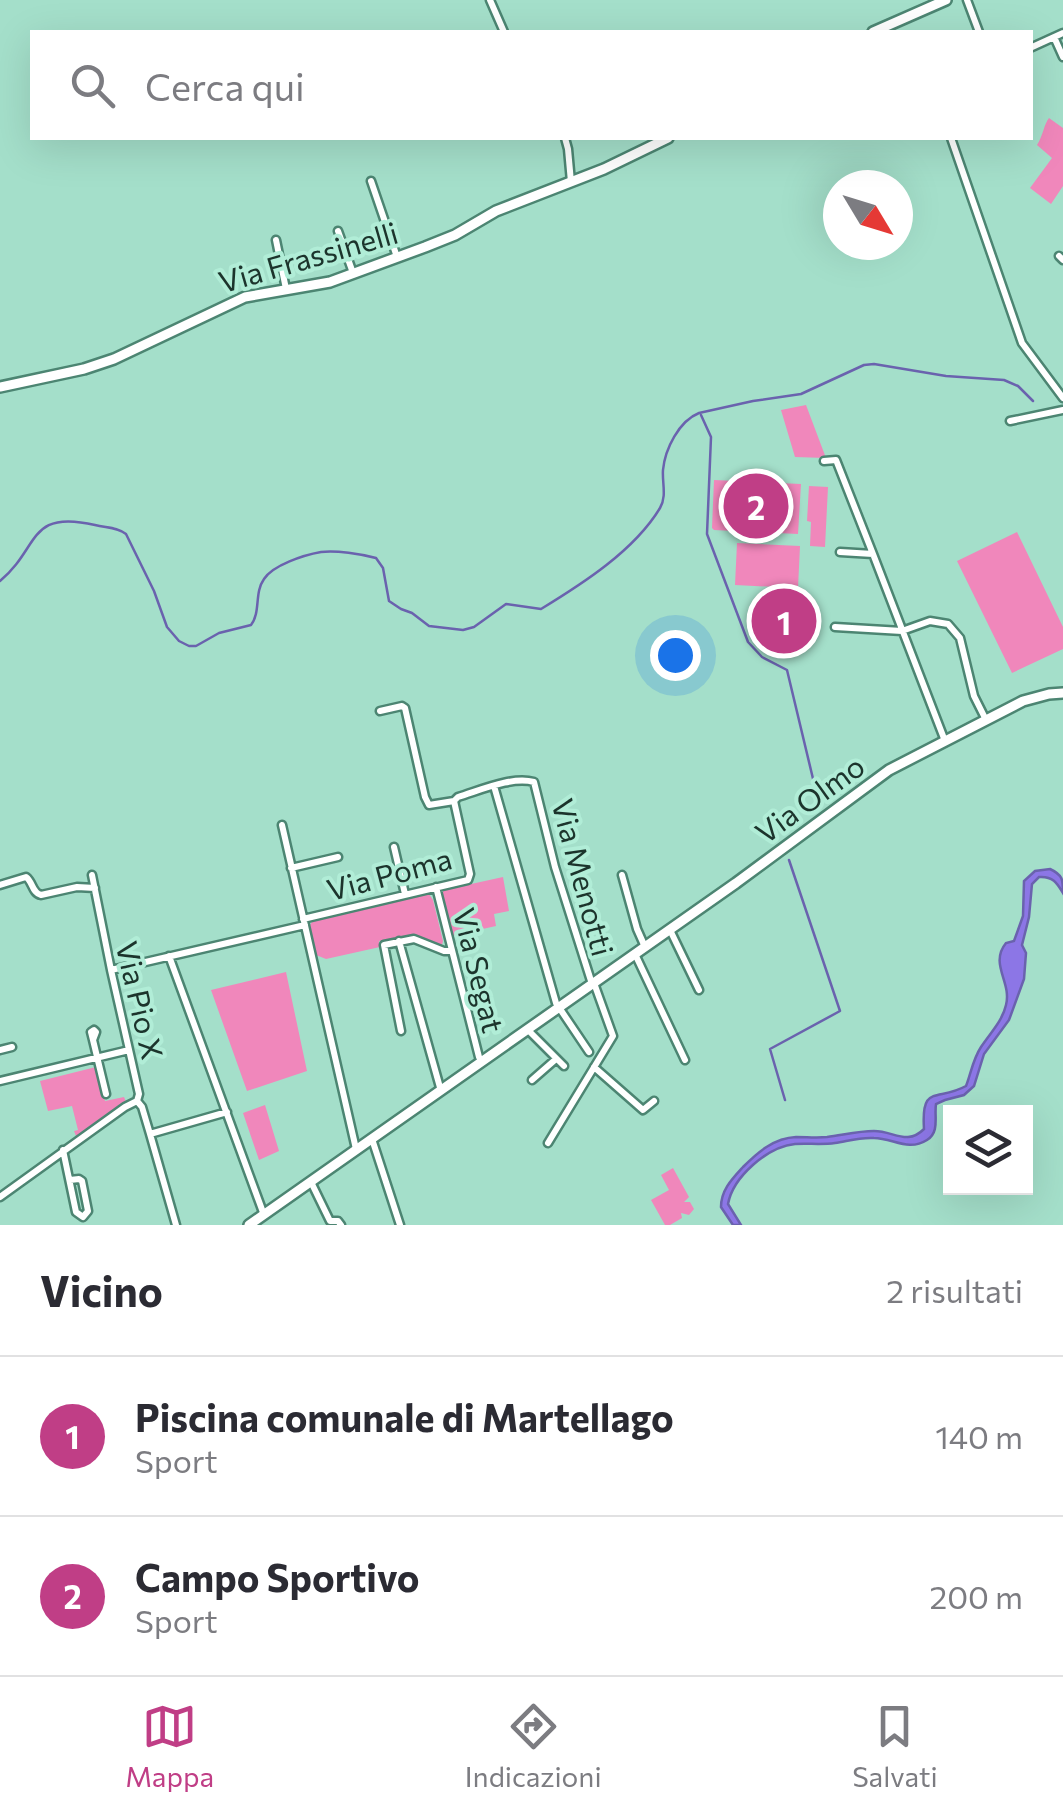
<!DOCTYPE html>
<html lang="it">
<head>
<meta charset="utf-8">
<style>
  :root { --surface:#fff; --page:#f7f7f7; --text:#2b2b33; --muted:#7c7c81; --line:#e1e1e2; --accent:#c03e86 }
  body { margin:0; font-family:Commissioner,sans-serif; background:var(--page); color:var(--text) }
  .controls { position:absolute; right:30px; bottom:30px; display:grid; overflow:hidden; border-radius:0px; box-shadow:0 10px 40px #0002 }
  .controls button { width:90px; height:90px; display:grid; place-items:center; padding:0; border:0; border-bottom:2px solid var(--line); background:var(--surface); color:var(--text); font:50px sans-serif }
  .compass { position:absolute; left:823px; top:170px; width:90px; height:90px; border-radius:50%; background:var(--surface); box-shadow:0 10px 40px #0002; rotate:128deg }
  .you { position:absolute; left:675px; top:655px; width:35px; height:35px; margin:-25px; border:8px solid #fff; border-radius:50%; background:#1a73e8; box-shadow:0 0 0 15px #1a73e833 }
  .badge { display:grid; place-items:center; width:65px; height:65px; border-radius:50%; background:var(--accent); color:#fff; font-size:32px; font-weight:700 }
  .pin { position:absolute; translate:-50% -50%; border:5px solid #fff; box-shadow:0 2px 10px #0006 }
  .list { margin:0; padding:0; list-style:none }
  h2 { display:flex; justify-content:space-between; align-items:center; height:130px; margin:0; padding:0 40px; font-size:42px }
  h2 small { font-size:32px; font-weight:400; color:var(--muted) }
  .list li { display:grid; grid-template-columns:65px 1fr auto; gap:30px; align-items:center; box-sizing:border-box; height:160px; padding:0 40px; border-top:2px solid var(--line) }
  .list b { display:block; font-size:38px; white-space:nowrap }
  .list p { margin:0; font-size:32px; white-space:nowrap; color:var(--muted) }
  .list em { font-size:32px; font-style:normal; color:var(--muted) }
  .icon { flex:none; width:55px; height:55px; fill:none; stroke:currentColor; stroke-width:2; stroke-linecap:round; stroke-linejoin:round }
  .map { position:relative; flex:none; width:1063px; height:1225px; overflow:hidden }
  .search { position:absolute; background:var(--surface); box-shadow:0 10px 40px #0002; left:30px; right:30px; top:30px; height:110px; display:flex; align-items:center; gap:25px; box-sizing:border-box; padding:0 35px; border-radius:0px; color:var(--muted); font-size:38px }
  .sheet { height:450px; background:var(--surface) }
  nav { display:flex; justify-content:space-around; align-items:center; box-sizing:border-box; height:140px; border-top:2px solid var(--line); background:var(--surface); font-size:28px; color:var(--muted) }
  nav a { display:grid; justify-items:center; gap:5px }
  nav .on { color:var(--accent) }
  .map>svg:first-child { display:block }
  .green { fill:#f087bb }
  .water { fill:#8c76e6; stroke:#6a62ae; stroke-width:2.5 }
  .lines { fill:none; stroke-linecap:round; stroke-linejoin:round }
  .stream { stroke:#6a62ae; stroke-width:2.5 }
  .street-casing { stroke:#4c8572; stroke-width:11 }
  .secondary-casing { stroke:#4c8572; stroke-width:14 }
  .street { stroke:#fff; stroke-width:6 }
  .secondary { stroke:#fff; stroke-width:9 }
  .labels { text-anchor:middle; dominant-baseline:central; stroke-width:8; stroke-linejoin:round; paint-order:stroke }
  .street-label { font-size:30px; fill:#1c342c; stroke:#b1edd7 }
</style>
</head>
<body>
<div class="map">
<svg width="1063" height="1225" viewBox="0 0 1063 1225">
  <rect width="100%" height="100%" fill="#a4dfca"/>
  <path class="green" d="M1049 118 1063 128V186L1051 204 1030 188 1052 158 1037 145C1043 136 1044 124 1049 118Z
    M806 405 826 458 795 457 781 410Z
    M714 480 801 484 798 534 714 530 712 528Z
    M809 486 828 487 825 547 810 546 811 522 807 521Z
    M1017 532 1063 627V649L1012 673 957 561Z
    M737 543 800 546 798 588 735 585Z
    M503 877 509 911 494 914 496 926 451 936 441 894 444 890Z
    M429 894 433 900 443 941 442 945 414 935 379 941 380 947 326 959 316 955 309 927 313 920Z
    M286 972 307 1071 247 1091 211 990Z
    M96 1067 105 1101 124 1097 126 1102 76 1136 74 1131 78 1130 72 1106 48 1111 40 1081Z
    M265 1105 279 1151 259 1160 243 1113Z
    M673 1168 689 1197 684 1202H690L694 1209 689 1215 681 1213 682 1218 670 1225H665L651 1200 669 1190 661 1175Z"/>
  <path class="water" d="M1050 869C1063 875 1063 880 1063 893 1057 883 1053 876 1039 877L1032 884 1029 917 1022 945 1026 953 1024 979 1009 1020 984 1054 974 1086 964 1095 945 1100 936 1104C934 1116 940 1132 927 1140 908 1152 893 1138 874 1138 860 1137 848 1141 835 1143 821 1145 808 1143 795 1144 767 1147 733 1177 728 1204L741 1225H733L721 1207C721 1190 732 1179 743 1167 758 1152 774 1138 796 1137 807 1137 817 1138 827 1137 843 1135 858 1131 874 1131 894 1131 907 1146 924 1129 921 1083 937 1102 966 1086 971 1073 973 1059 981 1047 990 1033 1002 1022 1006 1005 1012 982 989 964 1006 943L1014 941 1023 916 1024 881 1035 871Z"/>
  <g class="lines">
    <path class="stream" d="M701 415 711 437 707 534 748 642 762 657 787 670 820 808
      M0 581C40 548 27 509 95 525 107 528 117 527 126 534L154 591 167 627 179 641 189 646H196L219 633 251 625C261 612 254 593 264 579 273 565 304 555 321 552 336 550 361 554 376 558L383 568 389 601 401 609 412 613 429 626 463 630 474 627 506 604 541 609C582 584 634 551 660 508 667 496 662 483 663 470 665 449 679 421 699 413L753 401 801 394 864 365 874 364 946 376 1004 380 1018 386 1033 401
      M785 1100 770 1049 840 1011 789 860"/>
    <g class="street-casing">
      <path id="street" d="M490 0 504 32
        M967 0 979 32
        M1054 37 1063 57
        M1030 48 1063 33
        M565 138 568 149 571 182
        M951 138 1022 343 1063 398
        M371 181 397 257
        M338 231 353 273
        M276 240 286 289
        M1059 256 1063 260
        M1010 421 1063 410
        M824 461 836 460 873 554
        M840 552 873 554 945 741
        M835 627 902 631 930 621 948 624 960 638 974 696 986 720
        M380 711 402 706 405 708 425 797 429 805 454 801 458 797C481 790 512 776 534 782L555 867 592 984
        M494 786 556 1003 589 1052
        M282 825 356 1149
        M394 847 405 894
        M291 868 338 857
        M92 875 111 970 139 1094 137 1101 142 1107 150 1134 227 1112
        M622 875 637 929 645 947
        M0 885 26 877C33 882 32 893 41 895L77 887 95 888
        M436 887 479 1057 482 1062
        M303 919 468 880 470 874 454 801
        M670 930 699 990
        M399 941 441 1091
        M635 954 685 1060
        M169 956 264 1215
        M111 970 305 925
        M528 1030 564 1066
        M401 1031 384 945 414 939 444 951H450
        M93 1040 91 1032 94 1030 96 1032 93 1040 106 1094
        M0 1050 12 1047
        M594 1067 643 1110 654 1101
        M532 1080 556 1059
        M0 1081 129 1050
        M150 1134 176 1225
        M372 1139 400 1225
        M548 1143 613 1036 594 983
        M63 1150 76 1212 83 1217 88 1211 82 1181 79 1179 70 1180
        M311 1182 330 1221H338L341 1225
        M0 1197 125 1107 137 1101"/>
    </g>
    <g class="secondary-casing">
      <path id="secondary" d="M873 32 946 0
        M0 387 84 369 114 359 245 297 330 282 425 247 455 235 496 211 604 169 668 138
        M249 1225 736 883 889 770 1023 701 1049 694 1063 693"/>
    </g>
    <use href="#street" class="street"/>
    <use href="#secondary" class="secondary"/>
  </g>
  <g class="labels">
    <g class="street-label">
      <text transform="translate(308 256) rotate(-16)">Via Frassinelli</text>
      <text transform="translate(809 798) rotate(-36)">Via Olmo</text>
      <text transform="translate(389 873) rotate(-15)">Via Poma</text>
      <text transform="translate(584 877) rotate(75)">Via Menotti</text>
      <text transform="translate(480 970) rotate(76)">Via Segat</text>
      <text transform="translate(141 1000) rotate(77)">Via Pio X</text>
    </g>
  </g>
</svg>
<div class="controls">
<button><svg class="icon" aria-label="layers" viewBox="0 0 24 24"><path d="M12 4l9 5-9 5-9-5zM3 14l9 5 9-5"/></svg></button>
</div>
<svg class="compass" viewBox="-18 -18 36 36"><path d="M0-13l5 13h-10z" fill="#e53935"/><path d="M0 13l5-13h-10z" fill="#7c7c81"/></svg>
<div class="you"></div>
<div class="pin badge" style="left:784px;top:621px">1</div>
<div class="pin badge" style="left:756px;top:506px">2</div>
<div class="search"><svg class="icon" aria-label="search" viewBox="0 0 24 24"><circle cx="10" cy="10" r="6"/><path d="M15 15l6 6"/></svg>Cerca qui</div>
</div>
<section class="sheet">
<h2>Vicino<small>2 risultati</small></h2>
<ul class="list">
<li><span class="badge">1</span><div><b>Piscina comunale di Martellago</b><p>Sport</p></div><em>140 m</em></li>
<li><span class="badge">2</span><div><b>Campo Sportivo</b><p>Sport</p></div><em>200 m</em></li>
</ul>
</section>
<nav>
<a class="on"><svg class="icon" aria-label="map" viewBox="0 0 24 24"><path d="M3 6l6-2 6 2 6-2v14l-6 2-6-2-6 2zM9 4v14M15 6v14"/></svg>Mappa</a>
<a><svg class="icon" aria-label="directions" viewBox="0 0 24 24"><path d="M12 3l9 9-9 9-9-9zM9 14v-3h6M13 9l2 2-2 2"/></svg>Indicazioni</a>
<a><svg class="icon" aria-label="saved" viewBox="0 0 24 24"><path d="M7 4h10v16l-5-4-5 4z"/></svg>Salvati</a>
</nav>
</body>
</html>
